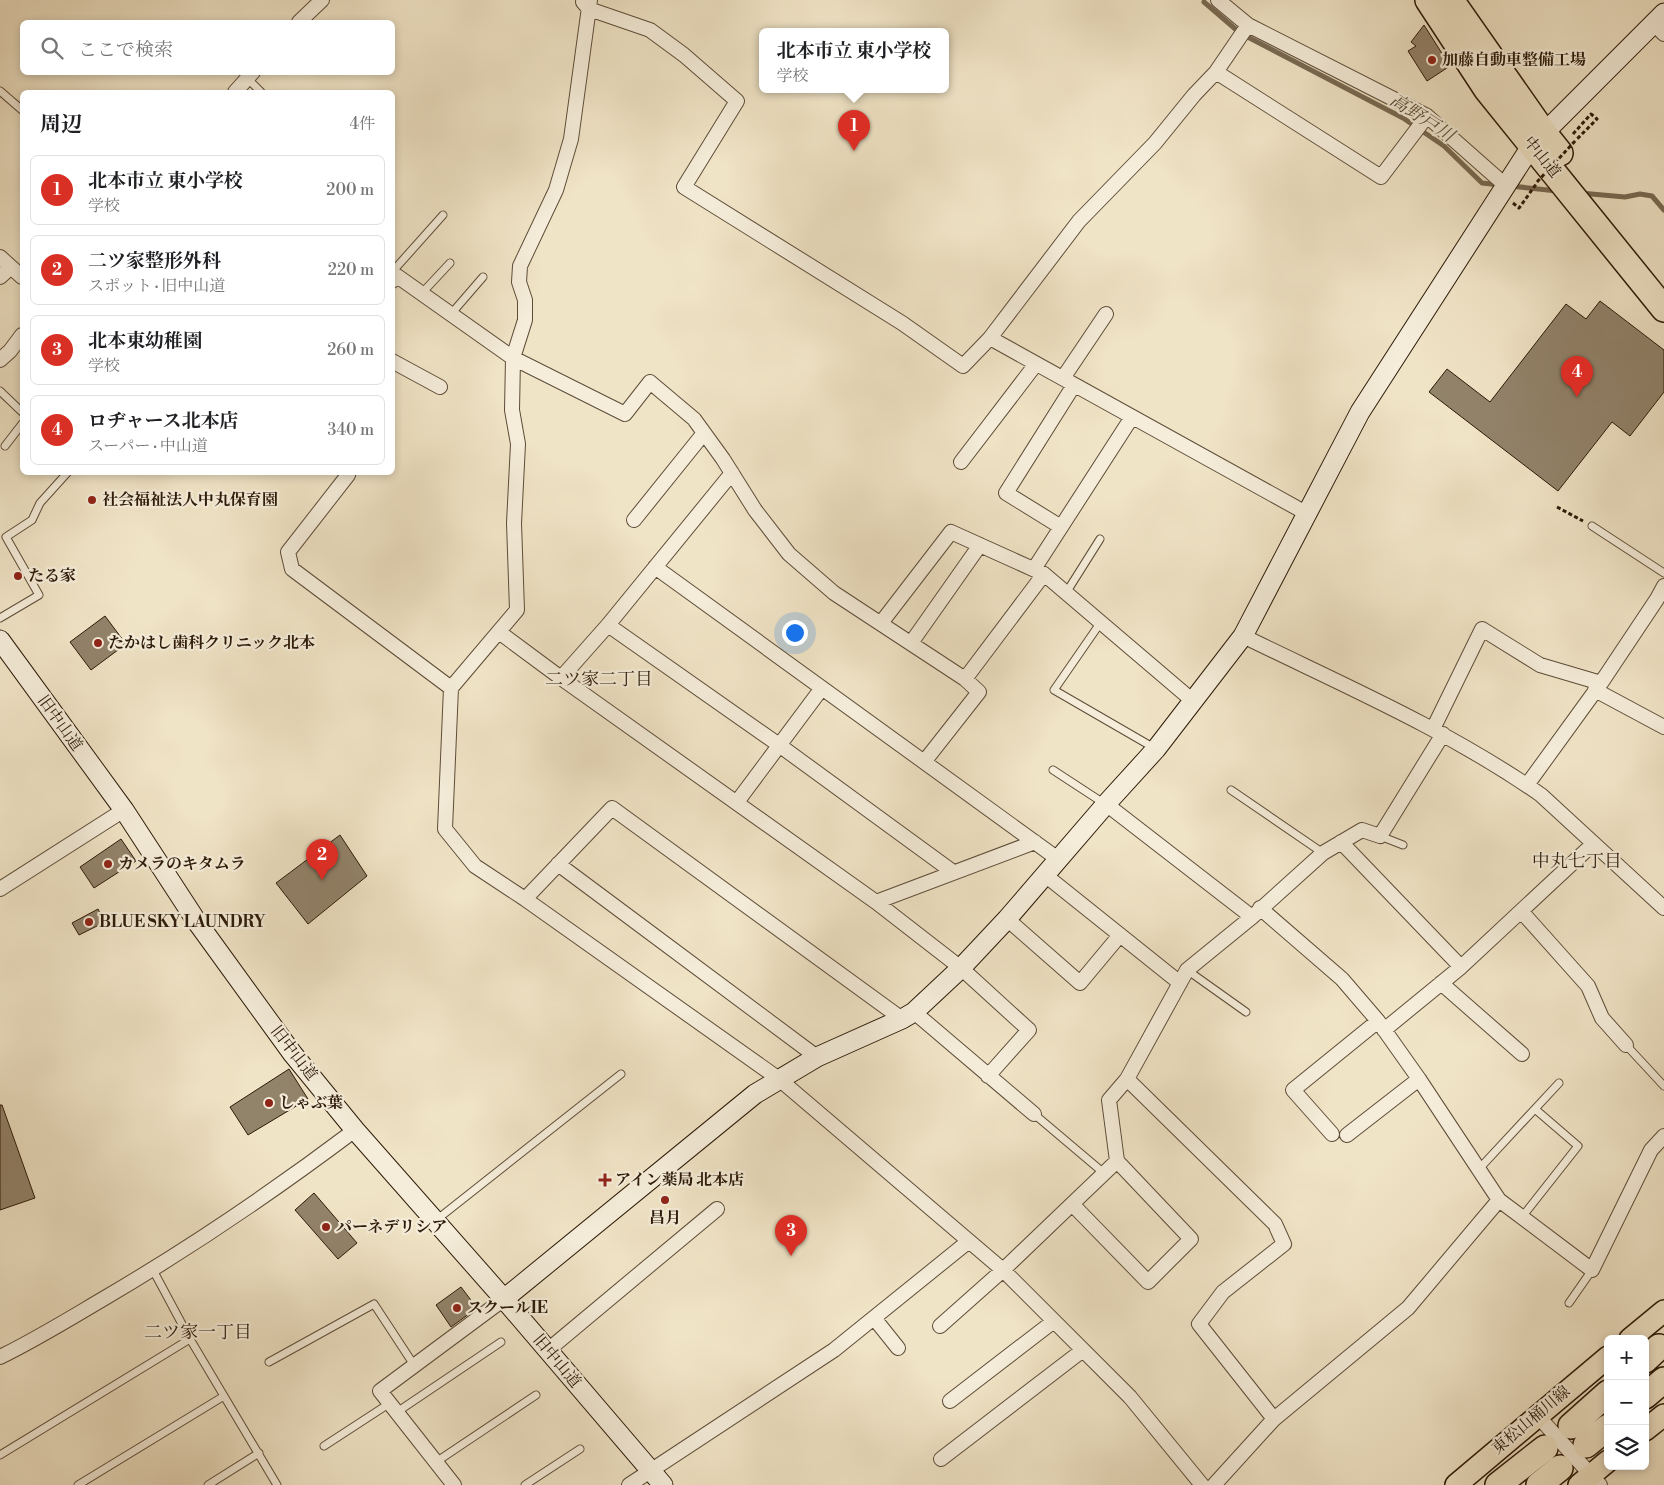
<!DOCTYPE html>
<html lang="ja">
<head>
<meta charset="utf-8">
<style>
  :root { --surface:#fff; --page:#f2f2f2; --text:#202124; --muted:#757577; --line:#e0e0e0; --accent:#d93025 }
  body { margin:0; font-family:"Libre Bodoni","Noto Serif JP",serif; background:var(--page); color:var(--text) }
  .controls { position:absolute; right:15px; bottom:15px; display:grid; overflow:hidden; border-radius:8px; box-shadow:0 2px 8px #0003 }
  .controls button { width:45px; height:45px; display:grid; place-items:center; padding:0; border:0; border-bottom:1px solid var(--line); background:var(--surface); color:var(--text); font:25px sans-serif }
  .you { position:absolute; left:794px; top:632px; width:18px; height:18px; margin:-12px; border:4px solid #fff; border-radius:50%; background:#1a73e8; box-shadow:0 0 0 8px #1a73e833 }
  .badge { display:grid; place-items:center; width:32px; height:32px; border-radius:50%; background:var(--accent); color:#fff; font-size:16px; font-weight:700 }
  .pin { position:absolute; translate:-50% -41px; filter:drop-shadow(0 1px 2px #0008) }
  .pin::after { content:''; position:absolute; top:26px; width:18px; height:15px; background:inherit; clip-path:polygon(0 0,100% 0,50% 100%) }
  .popup { position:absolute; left:759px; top:28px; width:190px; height:65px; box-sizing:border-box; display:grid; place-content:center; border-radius:8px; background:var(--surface); filter:drop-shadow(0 1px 4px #0005); font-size:16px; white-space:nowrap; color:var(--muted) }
  .popup b { font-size:19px; color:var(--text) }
  .popup::after { content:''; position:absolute; left:50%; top:100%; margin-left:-10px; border:10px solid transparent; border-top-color:var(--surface) }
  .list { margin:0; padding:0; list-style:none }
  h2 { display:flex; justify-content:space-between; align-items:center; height:65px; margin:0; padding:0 20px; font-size:21px }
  h2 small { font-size:16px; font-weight:400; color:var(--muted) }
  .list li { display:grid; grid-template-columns:32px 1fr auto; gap:15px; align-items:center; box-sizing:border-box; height:70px; margin:0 10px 10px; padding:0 10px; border:1px solid var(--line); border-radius:8px }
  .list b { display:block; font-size:19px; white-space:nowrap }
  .list p { margin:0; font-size:16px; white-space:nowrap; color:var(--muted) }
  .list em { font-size:16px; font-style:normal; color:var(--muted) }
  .icon { flex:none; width:28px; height:28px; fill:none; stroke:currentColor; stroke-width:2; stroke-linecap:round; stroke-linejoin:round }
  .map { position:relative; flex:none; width:1664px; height:1485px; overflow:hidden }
  .search { position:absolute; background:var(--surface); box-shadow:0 2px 8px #0003; left:20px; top:20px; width:375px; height:55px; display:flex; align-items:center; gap:12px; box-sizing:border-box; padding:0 18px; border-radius:8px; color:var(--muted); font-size:19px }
  .panel { position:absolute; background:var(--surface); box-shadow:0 2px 8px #0003; left:20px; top:90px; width:375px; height:385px; border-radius:8px }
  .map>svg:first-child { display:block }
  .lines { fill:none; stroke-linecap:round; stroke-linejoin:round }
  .stream { stroke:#796a53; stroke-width:5 }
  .building { fill:#92836b; stroke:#2c1a08 }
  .lane-casing { stroke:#5d4c38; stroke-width:9 }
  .street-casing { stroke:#5d4c38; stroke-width:16 }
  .secondary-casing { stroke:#2c1a08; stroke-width:21 }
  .primary-casing { stroke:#2c1a08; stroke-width:24 }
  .highway-casing { stroke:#2c1a08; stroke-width:28 }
  .path { stroke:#2c1a08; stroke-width:3; stroke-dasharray:4 2.5; stroke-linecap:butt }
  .lane { stroke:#f5edda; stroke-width:7 }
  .street { stroke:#f5edda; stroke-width:14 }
  .secondary { stroke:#f5edda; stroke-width:19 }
  .primary { stroke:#f0e4c6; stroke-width:21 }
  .highway { stroke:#f0e4c6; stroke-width:25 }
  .path-bridge { stroke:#2c1a08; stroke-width:3; stroke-dasharray:4 2.5; stroke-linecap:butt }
  .poi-dot { fill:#8f2418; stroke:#f5edda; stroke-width:2 }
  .labels { text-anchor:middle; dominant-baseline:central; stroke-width:4.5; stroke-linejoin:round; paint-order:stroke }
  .poi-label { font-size:16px; font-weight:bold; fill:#2c1a08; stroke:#f5edda; text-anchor:start }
  .street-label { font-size:16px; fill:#2c1a08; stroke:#f5edda }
  .water-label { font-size:18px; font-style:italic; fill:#604f3a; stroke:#f5edda }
  .neighbourhood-label { font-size:18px; fill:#2c1a08; stroke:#f5edda }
</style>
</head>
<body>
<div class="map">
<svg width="1664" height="1485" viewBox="0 0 1664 1485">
  <rect width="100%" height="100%" fill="#f0e4c6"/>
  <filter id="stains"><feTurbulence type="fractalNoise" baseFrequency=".004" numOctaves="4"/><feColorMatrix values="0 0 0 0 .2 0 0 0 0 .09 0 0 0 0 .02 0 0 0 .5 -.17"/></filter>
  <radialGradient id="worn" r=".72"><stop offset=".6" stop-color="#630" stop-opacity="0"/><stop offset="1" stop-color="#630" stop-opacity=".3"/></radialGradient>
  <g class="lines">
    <path class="stream" d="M1204 2 1240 33 1403 118 1444 146 1482 183 1500 185
      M1511 186 1557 191
      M1580 193 1625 197 1640 194 1652 196 1664 210"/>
  </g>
  <path class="building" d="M1424 25 1450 66 1427 81 1408 51 1416 46 1411 42Z
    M1600 301 1664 350V392L1630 436 1612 422 1558 491 1429 392 1447 369 1490 402 1566 304 1586 319Z
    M105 616 126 644 91 670 70 642Z
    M340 835 367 876 308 924 276 883Z
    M121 839 136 861 94 888 80 867Z
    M98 909 105 922 79 935 72 923Z
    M289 1069 308 1099 248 1135 230 1107Z
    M0 1105H2L35 1198 0 1210Z
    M314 1193 357 1243 338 1259 295 1210Z
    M461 1287 477 1308 451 1327 436 1305Z"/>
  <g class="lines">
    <g class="lane-casing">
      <path id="lane" d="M248 79 261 92
        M0 91 22 110
        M393 271 443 215
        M422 293 450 263
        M451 314 483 277
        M0 391 22 412
        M5 446 22 424
        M1592 526 1664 573
        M1066 593 1100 539
        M0 618 39 595 6 537 32 520 40 503 68 472
        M1101 622 1054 690 1156 749
        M1053 770 1105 804
        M1231 790 1323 853
        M1380 836 1403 845
        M1187 970 1246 1012
        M1626 1045 1664 1086
        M1034 1114 1105 1174
        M1479 1169 1559 1083
        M1522 1217 1578 1146 1535 1109
        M435 1221 621 1074
        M153 1270 190 1339 277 1485
        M1569 1303 1592 1270
        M269 1362 374 1304 414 1365
        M397 1412 501 1342
        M324 1446 390 1403
        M0 1455 190 1339
        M436 1462 536 1395
        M78 1485 224 1396
        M208 1485 259 1453
        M525 1485 580 1449"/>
    </g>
    <g class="street-casing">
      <path id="street" d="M590 0 571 139 556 190 520 266 519 282 525 300V320L513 358 512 410 518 444 514 523 517 610 451 688 445 829 475 866 525 899 779 1079 1003 1270 1130 1397 1202 1485
        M1218 0 1248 25 1427 116 1505 185
        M583 2 589 9 650 30 684 55 737 101 684 187 902 323 963 366 990 338 1079 221 1155 143 1194 95 1216 72 1248 25
        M299 22 322 0
        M1654 24 1664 34
        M1216 72 1381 177 1427 116
        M235 92 253 72
        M0 257 22 277
        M0 277 11 267
        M392 281 397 276 513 358 625 414 650 382 694 419 723 459 755 510 789 554 834 593 965 679 979 692 924 762
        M990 338 1306 513
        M0 360 10 351 22 335
        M392 361 440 387
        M1063 378 1106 314
        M961 462 1036 364
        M346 472 348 475 288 552 292 569 451 688
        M732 473 608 625 561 678 876 902 1035 842
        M634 520 704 433
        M1061 527 1006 493 1074 385
        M655 567 1058 859
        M1034 569 1132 417
        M881 623 951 532 1044 574 1193 701
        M608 625 779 745 953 872
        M499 632 561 678
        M1243 636C1343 685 1448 730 1541 795L1664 908
        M911 643 980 545
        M965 679 1044 574
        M1595 690 1664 727
        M1433 729 1482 629 1540 665 1601 683
        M1527 785 1601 683 1657 599 1664 586
        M737 802 822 688
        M1106 804 1252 917
        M1341 842 1461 967
        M558 864 817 1057
        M1045 875 1180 983
        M0 889 124 810
        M525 899 612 808 902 1019
        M876 902 961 968 1029 1030 988 1076
        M1521 911 1588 986 1602 1018 1626 1045
        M1007 919 1080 983 1120 935
        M1441 983 1522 1054
        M914 1012 1034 1114
        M1384 1030 1461 967 1593 844
        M1127 1079 1275 1224 1284 1244 1223 1292 1199 1324 1274 1419
        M1332 1134 1293 1090 1378 1021
        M1347 1135 1419 1079
        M1117 1161 1072 1204 1148 1282 1191 1239 1117 1161 1109 1100 1127 1079 1187 970 1252 917 1323 853 1362 830 1380 836 1443 734
        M1499 1200 1592 1270 1651 1150 1664 1136
        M874 1318 898 1348
        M940 1326 1003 1270 1072 1204
        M548 1350 717 1209
        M0 1357C35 1340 69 1319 103 1299 190 1248 274 1191 355 1130
        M950 1401 1054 1321
        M1537 1415 1600 1485
        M941 1459 1083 1350
        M454 1485 380 1391 504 1299
        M629 1485 834 1350 969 1241
        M1214 1485 1274 1419 1408 1308 1499 1200 1419 1079 1378 1021 1342 979 1260 908"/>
    </g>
    <g class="secondary-casing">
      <path id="secondary" d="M0 640 124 810 197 922 292 1053 355 1130 504 1299 663 1485
        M504 1299 755 1094 817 1057 902 1019 914 1012 961 968 1007 919 1106 804 1156 749 1243 636 1360 412 1532 145 1664 13"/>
    </g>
    <g class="primary-casing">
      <path id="primary" d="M1630 1339 1664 1311
        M1645 1430 1664 1415
        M1456 1485 1608 1357
        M1579 1485 1608 1461"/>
    </g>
    <g class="highway-casing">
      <path id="highway" d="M1428 0 1487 90 1664 309
        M1451 0 1544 133 1560 153
        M1645 1360 1659 1347
        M1645 1396 1664 1380
        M1571 1426 1608 1393
        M1586 1445 1608 1427
        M1498 1485 1545 1448
        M1539 1485 1560 1468"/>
    </g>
    <path class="path" d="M1573 134 1591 114 1597 119 1576 140
      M1513 203 1519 208 1537 183
      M1557 507 1583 521"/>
    <use href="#lane" class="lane"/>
    <use href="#street" class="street"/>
    <use href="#secondary" class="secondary"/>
    <use href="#primary" class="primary"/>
    <use href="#highway" class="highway"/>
    <path class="path-bridge" d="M1537 182 1576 140"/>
  </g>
  <g class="poi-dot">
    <circle cx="1432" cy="60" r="5"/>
    <circle cx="92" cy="500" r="5"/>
    <circle cx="18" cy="576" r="5"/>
    <circle cx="98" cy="643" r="5"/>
    <circle cx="108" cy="864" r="5"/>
    <circle cx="89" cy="922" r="5"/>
    <circle cx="269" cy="1103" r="5"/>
    <path d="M602.5 1172.5h5v5h5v5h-5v5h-5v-5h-5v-5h5z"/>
    <circle cx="665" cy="1200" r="5"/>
    <circle cx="326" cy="1227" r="5"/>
    <circle cx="457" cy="1308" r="5"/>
  </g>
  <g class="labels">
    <g class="poi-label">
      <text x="1442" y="60">加藤自動車整備工場</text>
      <text x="102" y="500">社会福祉法人中丸保育園</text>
      <text x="28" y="576">たる家</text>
      <text x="108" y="643">たかはし歯科クリニック北本</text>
      <text x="118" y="864">カメラのキタムラ</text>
      <text x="99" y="922">BLUE SKY LAUNDRY</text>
      <text x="279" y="1103">しゃぶ葉</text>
      <text x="615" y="1180">アイン薬局 北本店</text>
      <text x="665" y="1218" text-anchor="middle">昌月</text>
      <text x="336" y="1227">パーネデリシア</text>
      <text x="467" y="1308">スクールIE</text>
    </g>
    <g class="street-label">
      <text transform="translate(1542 157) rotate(51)">中山道</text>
      <text transform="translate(60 723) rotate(54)">旧中山道</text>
      <text transform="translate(294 1053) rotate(52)">旧中山道</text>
      <text transform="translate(557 1361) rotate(50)">旧中山道</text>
      <text transform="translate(1531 1420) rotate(-40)">東松山桶川線</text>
    </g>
    <g class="water-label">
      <text transform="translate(1422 118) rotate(33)">高野戸川</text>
    </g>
    <g class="neighbourhood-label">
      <text x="599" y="679">二ツ家二丁目</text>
      <text x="1577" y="861">中丸七丁目</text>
      <text x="198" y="1332">二ツ家一丁目</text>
    </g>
  </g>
  <rect width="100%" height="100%" filter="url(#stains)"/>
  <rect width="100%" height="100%" fill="url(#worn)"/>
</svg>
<div class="controls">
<button>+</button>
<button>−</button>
<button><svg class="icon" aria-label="layers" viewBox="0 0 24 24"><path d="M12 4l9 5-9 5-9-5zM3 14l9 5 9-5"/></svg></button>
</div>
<div class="you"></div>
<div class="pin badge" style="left:854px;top:151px">1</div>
<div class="popup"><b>北本市立 東小学校</b>学校</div>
<div class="pin badge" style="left:322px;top:880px">2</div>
<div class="pin badge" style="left:791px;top:1256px">3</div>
<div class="pin badge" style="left:1577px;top:397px">4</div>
<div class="search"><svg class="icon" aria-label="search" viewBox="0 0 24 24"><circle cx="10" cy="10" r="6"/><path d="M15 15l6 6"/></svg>ここで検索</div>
<section class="panel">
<h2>周辺<small>4件</small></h2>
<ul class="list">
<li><span class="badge">1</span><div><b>北本市立 東小学校</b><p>学校</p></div><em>200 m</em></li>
<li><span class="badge">2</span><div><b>二ツ家整形外科</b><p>スポット · 旧中山道</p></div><em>220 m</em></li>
<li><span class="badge">3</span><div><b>北本東幼稚園</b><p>学校</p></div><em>260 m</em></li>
<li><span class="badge">4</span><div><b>ロヂャース北本店</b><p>スーパー · 中山道</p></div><em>340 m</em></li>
</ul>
</section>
</div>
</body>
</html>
